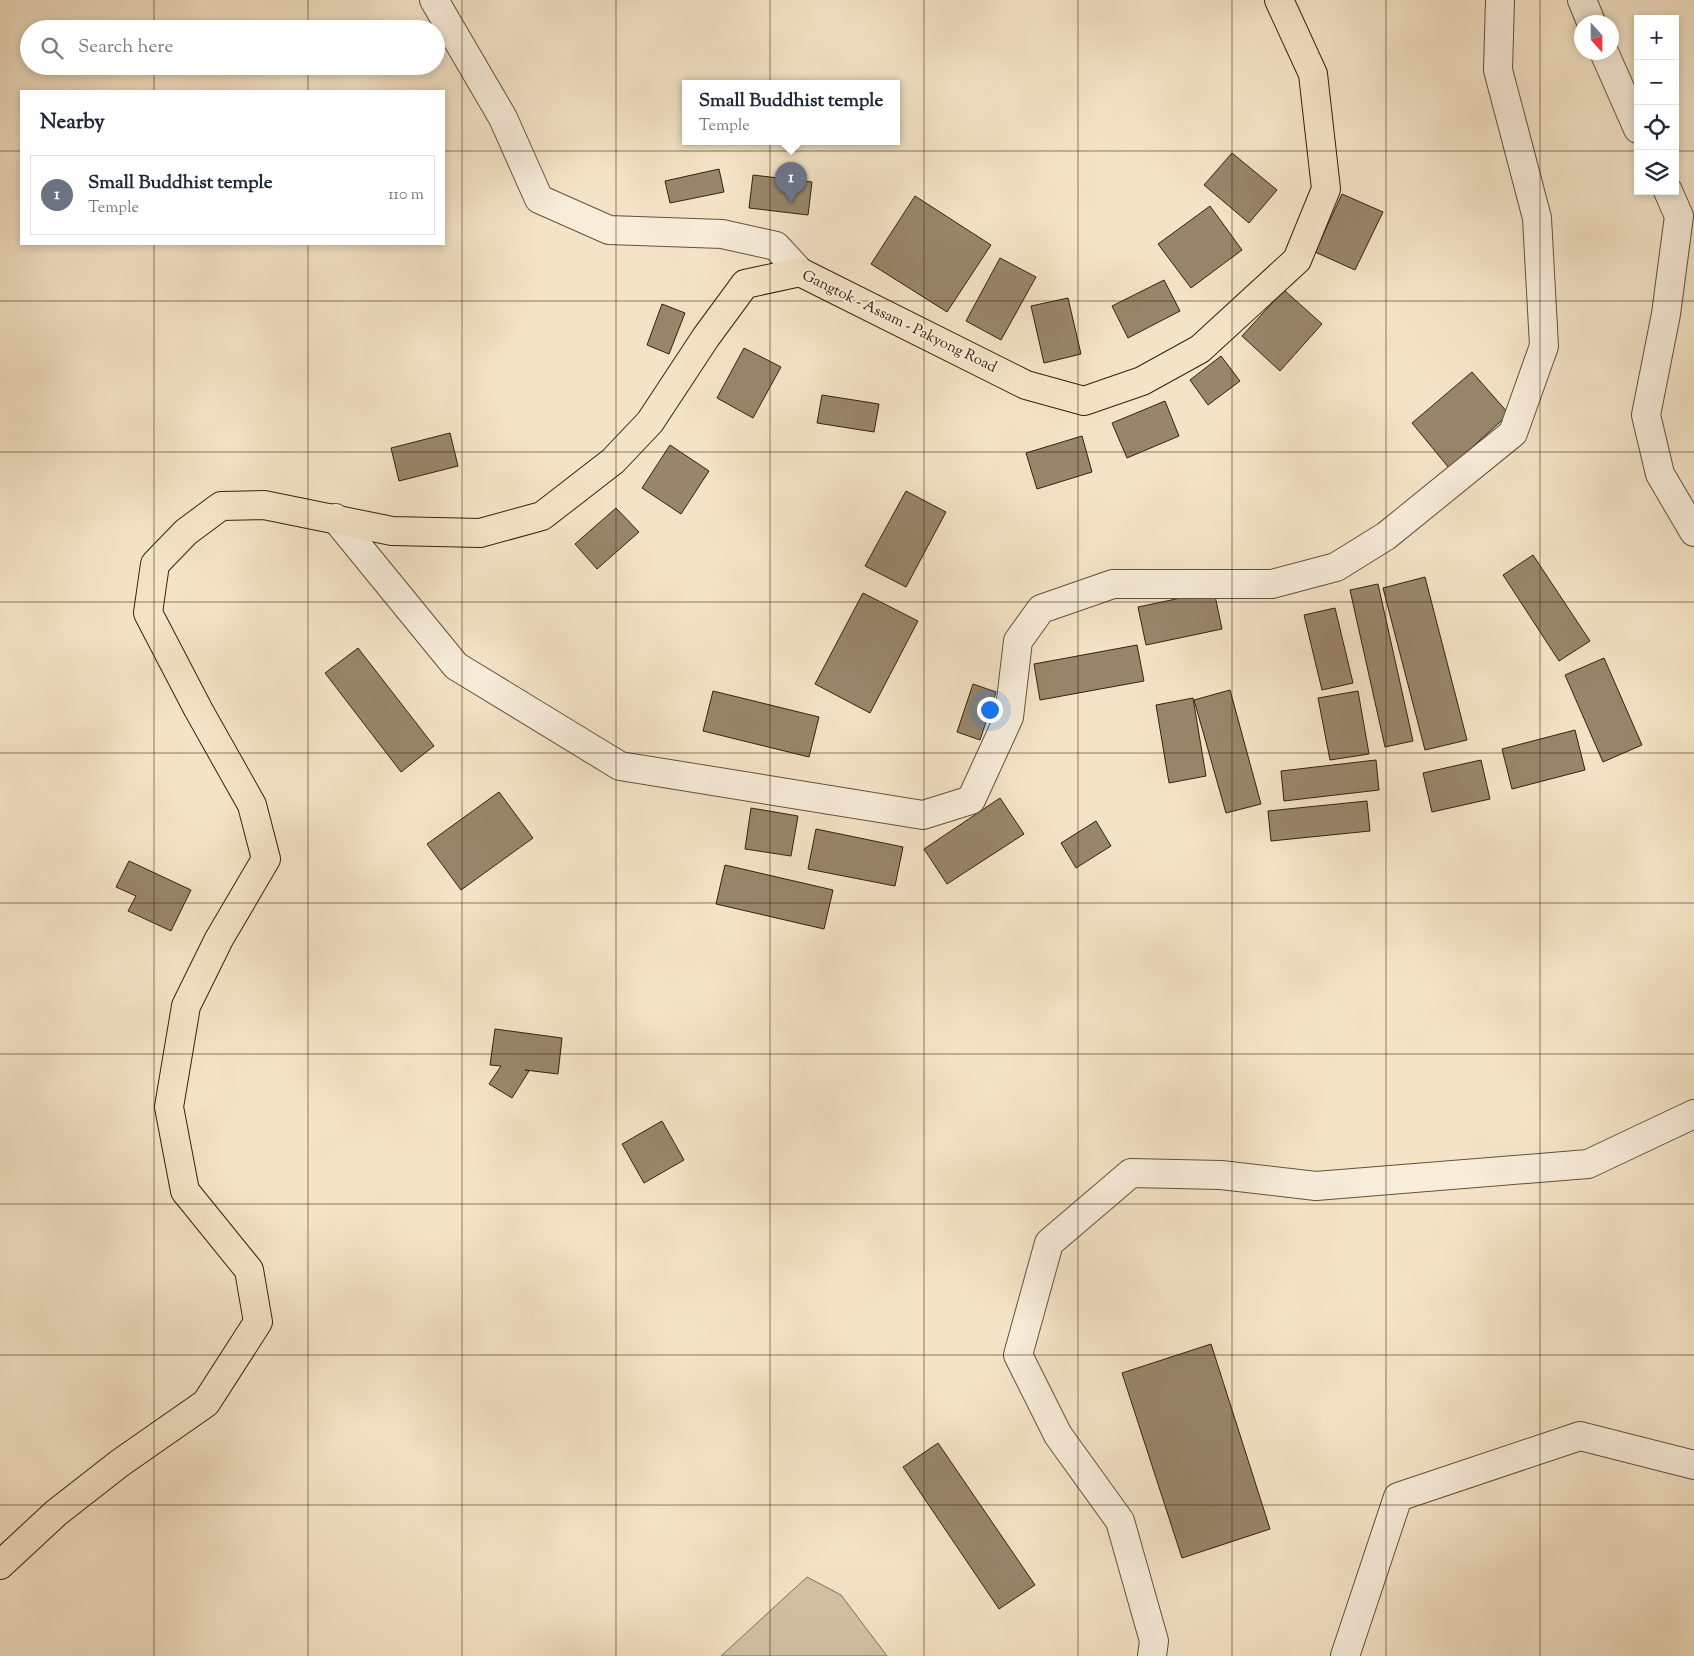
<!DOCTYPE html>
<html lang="en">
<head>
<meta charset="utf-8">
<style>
  :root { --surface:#fff; --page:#f2f2f3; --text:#1f2937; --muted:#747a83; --line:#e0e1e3; --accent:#d93025 }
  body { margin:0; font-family:"Sorts Mill Goudy",serif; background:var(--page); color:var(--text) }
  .controls { position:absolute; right:15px; top:15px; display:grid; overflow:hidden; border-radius:0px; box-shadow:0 2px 8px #0003 }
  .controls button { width:45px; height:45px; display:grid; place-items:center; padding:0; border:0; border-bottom:1px solid var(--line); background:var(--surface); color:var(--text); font:25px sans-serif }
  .compass { position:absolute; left:1574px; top:15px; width:45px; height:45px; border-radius:50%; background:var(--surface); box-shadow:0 2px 8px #0003; rotate:159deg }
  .you { position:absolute; left:989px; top:709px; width:18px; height:18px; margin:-12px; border:4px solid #fff; border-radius:50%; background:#1a73e8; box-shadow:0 0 0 8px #1a73e833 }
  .badge { display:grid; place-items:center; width:32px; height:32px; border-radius:50%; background:var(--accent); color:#fff; font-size:16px; font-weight:700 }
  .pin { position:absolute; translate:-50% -41px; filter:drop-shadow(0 1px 2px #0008) }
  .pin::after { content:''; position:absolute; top:26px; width:18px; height:15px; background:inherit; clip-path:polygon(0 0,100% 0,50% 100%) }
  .popup { position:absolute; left:682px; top:80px; width:218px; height:65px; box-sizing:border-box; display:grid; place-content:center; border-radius:0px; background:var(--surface); filter:drop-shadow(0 1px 4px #0005); font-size:16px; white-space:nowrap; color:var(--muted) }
  .popup b { font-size:19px; color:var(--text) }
  .popup::after { content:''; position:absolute; left:50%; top:100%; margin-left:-10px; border:10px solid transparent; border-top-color:var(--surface) }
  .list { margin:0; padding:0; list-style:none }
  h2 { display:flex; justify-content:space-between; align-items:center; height:65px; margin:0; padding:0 20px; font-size:21px }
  h2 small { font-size:16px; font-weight:400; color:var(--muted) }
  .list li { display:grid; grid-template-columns:32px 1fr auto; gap:15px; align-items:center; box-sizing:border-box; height:80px; margin:0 10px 10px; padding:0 10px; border:1px solid var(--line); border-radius:0px }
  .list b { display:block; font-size:19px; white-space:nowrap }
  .list p { margin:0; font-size:16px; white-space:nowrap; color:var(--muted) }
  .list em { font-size:16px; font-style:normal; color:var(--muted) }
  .icon { flex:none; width:28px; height:28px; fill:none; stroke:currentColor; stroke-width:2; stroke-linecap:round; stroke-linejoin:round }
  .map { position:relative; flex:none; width:1694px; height:1656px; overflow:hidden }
  .search { position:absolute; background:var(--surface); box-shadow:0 2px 8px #0003; left:20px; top:20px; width:425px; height:55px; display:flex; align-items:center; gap:12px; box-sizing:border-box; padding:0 18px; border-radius:28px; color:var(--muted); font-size:19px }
  .panel { position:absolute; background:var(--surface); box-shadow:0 2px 8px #0003; left:20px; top:90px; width:425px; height:155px; border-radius:0px }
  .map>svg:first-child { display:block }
  .green { fill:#d4c3a7; stroke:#847258 }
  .building { fill:#98866c; stroke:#352109 }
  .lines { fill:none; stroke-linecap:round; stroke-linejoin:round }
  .minor-casing { stroke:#655238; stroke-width:30 }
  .major-casing { stroke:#352109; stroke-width:30 }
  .minor { stroke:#f8eddb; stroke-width:28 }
  .major { stroke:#f4e4c7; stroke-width:28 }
  .grid { fill:none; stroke:#352109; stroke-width:1; stroke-opacity:0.55 }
  .labels { text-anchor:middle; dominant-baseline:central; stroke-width:4; stroke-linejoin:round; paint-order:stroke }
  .street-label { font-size:15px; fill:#352109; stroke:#f8eddb }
</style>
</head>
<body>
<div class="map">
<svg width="1694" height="1656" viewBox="0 0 1694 1656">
  <rect width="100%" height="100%" fill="#f4e4c7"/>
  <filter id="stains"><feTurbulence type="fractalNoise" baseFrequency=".004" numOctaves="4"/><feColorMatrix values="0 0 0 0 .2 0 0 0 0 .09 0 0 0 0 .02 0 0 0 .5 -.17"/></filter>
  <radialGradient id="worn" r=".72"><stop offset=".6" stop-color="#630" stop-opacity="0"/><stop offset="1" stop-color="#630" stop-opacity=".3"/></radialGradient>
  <path class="green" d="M807 1577 841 1595 887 1656H721Z"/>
  <path class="building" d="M1232 153 1277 190 1249 223 1204 185Z
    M719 169 724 192 670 203 665 181Z
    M753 175 812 182 808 215 749 208Z
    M1342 194 1383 212 1355 270 1315 252Z
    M915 196 991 245 947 312 871 264Z
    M1210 206 1242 250 1191 288 1158 244Z
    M1000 258 1036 277 1001 340 966 321Z
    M1164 280 1180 311 1128 338 1112 306Z
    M1284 290 1322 324 1280 371 1242 336Z
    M1068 298 1081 354 1044 363 1031 306Z
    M662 304 685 313 669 354 647 345Z
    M744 348 781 367 753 418 717 398Z
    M1221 356 1240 381 1208 405 1190 380Z
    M1472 372 1509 414 1449 468 1412 423Z
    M822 395 879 404 874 432 817 423Z
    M1165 401 1179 436 1127 458 1112 423Z
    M450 433 458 466 399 481 391 448Z
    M1082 436 1092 472 1037 489 1026 453Z
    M670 445 709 471 681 514 642 488Z
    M906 491 946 512 906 587 865 566Z
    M616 508 639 532 597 569 575 544Z
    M1533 555 1590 641 1559 661 1503 575Z
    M1425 577 1467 740 1425 750 1383 588Z
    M1378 584 1413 741 1385 747 1350 590Z
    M1214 591 1222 629 1146 645 1138 607Z
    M863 593 918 621 870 713 815 684Z
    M1335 608 1353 683 1322 690 1304 615Z
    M1137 645 1144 681 1040 700 1034 664Z
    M358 648 434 746 401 772 325 673Z
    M1604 658 1642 745 1603 762 1565 675Z
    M973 684 996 692 980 740 957 732Z
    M1230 690 1261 804 1226 813 1194 700Z
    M713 691 819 717 809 757 703 731Z
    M1358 691 1369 754 1330 760 1318 698Z
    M1193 698 1206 776 1169 783 1156 705Z
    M1575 730 1585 770 1512 789 1502 749Z
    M1376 760 1379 790 1284 801 1281 771Z
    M1481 760 1490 799 1432 812 1423 773Z
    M499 792 533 838 461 890 427 844Z
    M1000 798 1024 834 947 884 924 849Z
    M1367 801 1370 831 1271 841 1268 811Z
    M751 808 798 816 791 856 745 849Z
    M1096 821 1111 846 1076 868 1061 843Z
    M816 829 903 847 895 886 808 869Z
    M129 861 191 890 171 931 128 911 136 896 116 887Z
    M725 865 833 890 824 929 716 904Z
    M495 1029 562 1038 558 1074 525 1070 529 1071 512 1098 489 1084 501 1066 490 1065Z
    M662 1121 684 1160 644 1183 622 1144Z
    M1211 1344 1270 1529 1182 1558 1122 1373Z
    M938 1443 1035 1585 999 1609 903 1467Z"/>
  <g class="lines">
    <g class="minor-casing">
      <path id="minor" d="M434 0 503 118 539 199 609 230 722 234 776 246 800 272
        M1582 0 1591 22
        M1604 52 1638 129
        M1668 191 1679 216 1666 314 1646 415 1660 474 1694 532
        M335 518 456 666 620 766 923 815 971 800 1009 717 1018 641 1041 609 1113 584H1272L1336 567 1386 536 1513 433 1544 346 1537 218 1498 70 1500 0
        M1152 1656 1154 1641 1120 1521 1058 1435 1018 1355 1049 1243 1131 1173 1221 1175 1316 1186 1588 1164 1694 1114
        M1345 1656 1398 1497 1580 1436 1694 1465"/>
    </g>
    <g class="major-casing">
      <path id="major" d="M0 1565 56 1513 120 1463 206 1403 258 1322 249 1270 185 1191 169 1107 186 1006 219 939 266 859 252 805 198 709 148 613 155 564 186 532 221 506 264 505 392 531 480 533 542 516 613 461 650 422 706 337 745 284 800 272 1026 385 1084 401 1142 381 1200 349 1297 260 1326 189 1313 74 1279 0"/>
    </g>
    <use href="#minor" class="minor"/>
    <use href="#major" class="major"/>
  </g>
  <path class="grid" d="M154 0V29M308 0V29M462 0V1656M616 0V1656M770 0V1656M924 0V1656M1078 0V1656M1232 0V1656M1386 0V1656M1540 0V1656M154 66V91M308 66V91M0 151H21M444 151H1638M1675 151H1694M154 244V1656M308 244V1656M0 301H1694M0 452H1694M0 602H1694M0 753H1694M0 903H1694M0 1054H1694M0 1204H1694M0 1355H1694M0 1505H1694"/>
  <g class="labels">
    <g class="street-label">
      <text transform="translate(899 322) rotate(26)">Gangtok - Assam - Pakyong Road</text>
    </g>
  </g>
  <rect width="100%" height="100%" filter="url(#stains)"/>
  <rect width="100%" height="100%" fill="url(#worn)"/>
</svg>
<div class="controls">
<button>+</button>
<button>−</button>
<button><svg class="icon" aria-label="locate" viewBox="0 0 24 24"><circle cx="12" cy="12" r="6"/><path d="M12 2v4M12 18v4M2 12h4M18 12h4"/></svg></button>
<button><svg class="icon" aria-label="layers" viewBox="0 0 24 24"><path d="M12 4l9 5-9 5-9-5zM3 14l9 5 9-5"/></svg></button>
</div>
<svg class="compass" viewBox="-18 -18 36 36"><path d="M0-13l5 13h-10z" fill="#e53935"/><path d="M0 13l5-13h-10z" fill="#747a83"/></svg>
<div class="you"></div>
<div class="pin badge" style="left:791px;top:203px;background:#6b7280">1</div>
<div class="popup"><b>Small Buddhist temple</b>Temple</div>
<div class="search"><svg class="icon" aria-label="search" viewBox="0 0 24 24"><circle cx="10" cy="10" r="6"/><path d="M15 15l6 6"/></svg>Search here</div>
<section class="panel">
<h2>Nearby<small></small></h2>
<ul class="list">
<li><span class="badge" style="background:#6b7280">1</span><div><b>Small Buddhist temple</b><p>Temple</p></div><em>110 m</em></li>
</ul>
</section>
</div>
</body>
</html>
